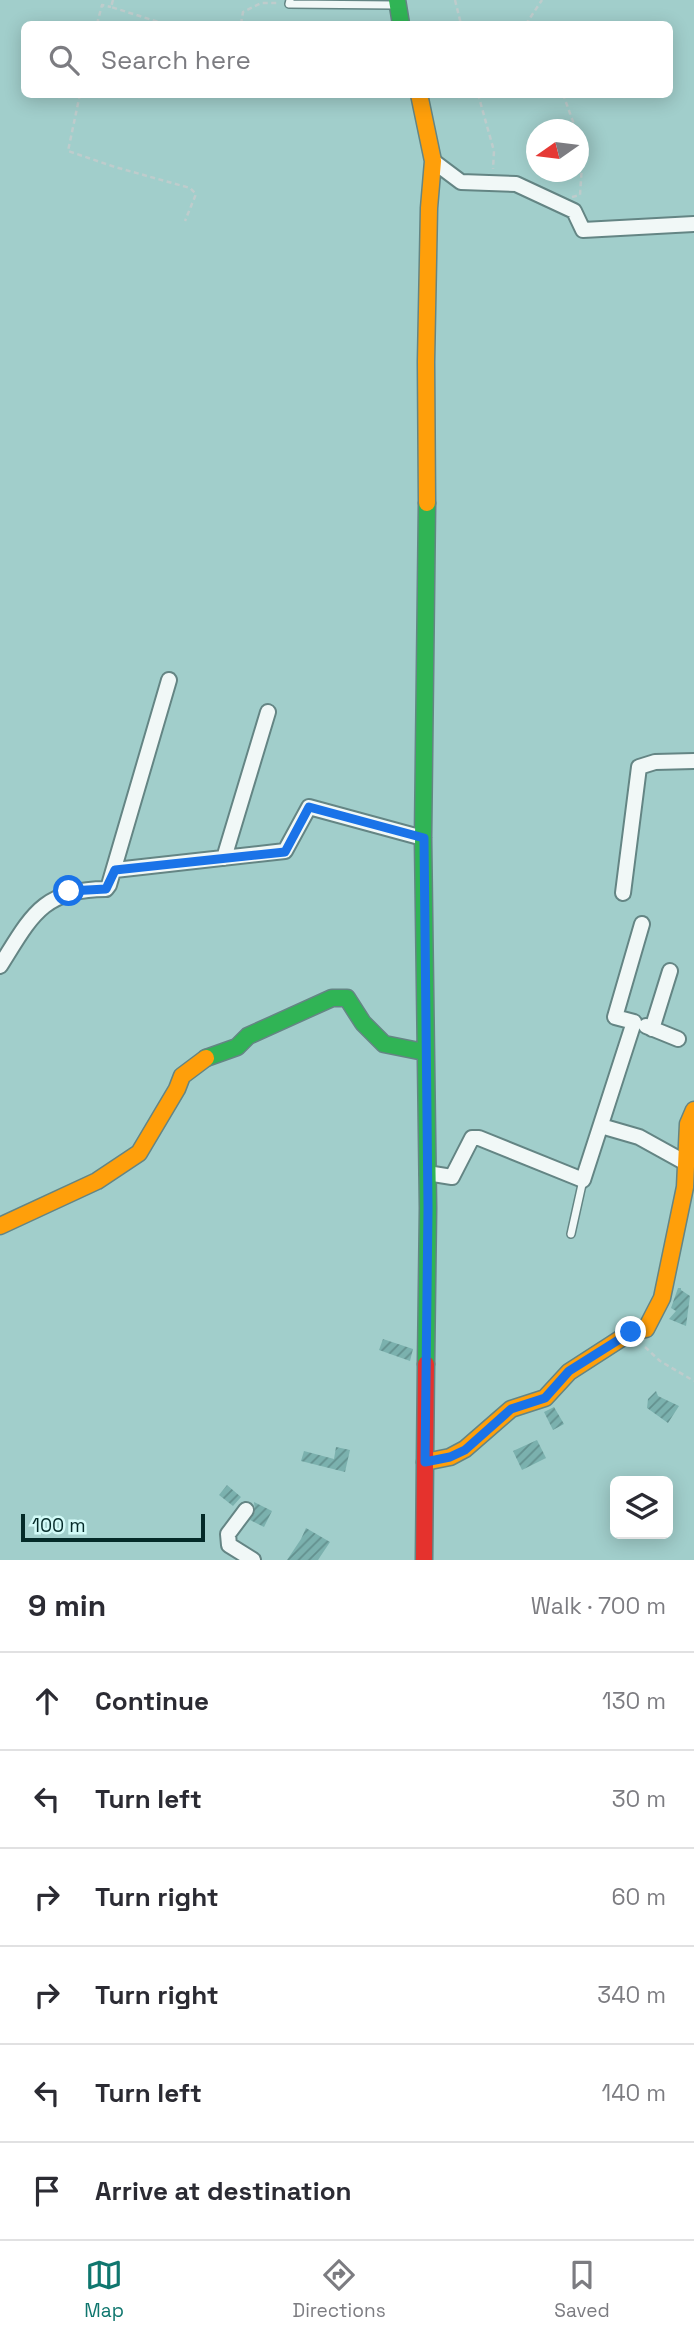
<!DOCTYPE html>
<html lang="en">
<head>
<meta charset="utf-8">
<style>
  :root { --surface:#fff; --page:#f2f2f3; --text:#2b2b33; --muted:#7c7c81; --line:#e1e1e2; --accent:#0f766e }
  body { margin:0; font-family:"Space Grotesk",sans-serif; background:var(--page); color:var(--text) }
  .controls { position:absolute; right:21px; bottom:21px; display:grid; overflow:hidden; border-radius:10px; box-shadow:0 4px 18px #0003 }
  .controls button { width:63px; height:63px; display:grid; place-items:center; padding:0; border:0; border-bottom:2px solid var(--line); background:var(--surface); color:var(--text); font:35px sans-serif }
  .compass { position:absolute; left:526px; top:119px; width:63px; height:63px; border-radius:50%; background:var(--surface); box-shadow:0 4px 18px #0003; rotate:256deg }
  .scale { position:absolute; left:21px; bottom:18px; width:184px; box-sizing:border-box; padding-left:7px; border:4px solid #042a28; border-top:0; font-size:19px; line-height:24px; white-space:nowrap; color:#042a28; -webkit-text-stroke:5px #d2faf7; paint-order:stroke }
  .stop { position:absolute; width:21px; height:21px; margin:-16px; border:5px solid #1a73e8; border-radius:50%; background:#fff }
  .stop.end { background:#1a73e8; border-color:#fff; box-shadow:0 2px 7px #0008 }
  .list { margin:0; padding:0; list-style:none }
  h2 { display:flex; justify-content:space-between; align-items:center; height:91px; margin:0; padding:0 28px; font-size:30px }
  h2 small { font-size:23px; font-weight:400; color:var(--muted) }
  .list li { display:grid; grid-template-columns:46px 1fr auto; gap:21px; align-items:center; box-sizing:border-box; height:98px; padding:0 28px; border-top:2px solid var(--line) }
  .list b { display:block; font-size:26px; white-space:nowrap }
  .list em { font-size:23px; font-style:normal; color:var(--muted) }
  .icon { flex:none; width:38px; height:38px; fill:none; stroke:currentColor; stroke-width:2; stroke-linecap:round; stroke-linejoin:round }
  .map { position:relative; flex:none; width:694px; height:1560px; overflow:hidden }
  .search { position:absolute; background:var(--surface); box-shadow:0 4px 18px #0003; left:21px; right:21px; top:21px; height:77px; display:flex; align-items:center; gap:18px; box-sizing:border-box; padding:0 24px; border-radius:10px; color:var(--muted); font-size:26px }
  .sheet { height:679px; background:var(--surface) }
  nav { display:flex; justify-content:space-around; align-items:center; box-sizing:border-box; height:98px; border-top:2px solid var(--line); background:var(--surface); font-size:19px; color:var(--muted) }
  nav a { display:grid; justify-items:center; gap:4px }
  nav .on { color:var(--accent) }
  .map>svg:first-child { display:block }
  .building { fill:url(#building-hatch) }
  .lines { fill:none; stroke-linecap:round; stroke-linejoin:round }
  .lane-casing { stroke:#648584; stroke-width:10 }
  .street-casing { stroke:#648584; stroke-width:18 }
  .fast-casing { stroke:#648584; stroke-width:19 }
  .slow-casing { stroke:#648584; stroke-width:19 }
  .jam-casing { stroke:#648584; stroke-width:19 }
  .path { stroke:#becccc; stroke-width:2.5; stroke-dasharray:5 3.5; stroke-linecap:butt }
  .lane { stroke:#f1f8f7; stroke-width:7 }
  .street { stroke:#f1f8f7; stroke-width:14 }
  .fast { stroke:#30b455; stroke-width:16 }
  .slow { stroke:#ff9f0a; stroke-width:16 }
  .jam { stroke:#e5322d; stroke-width:16 }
  .route { stroke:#1a73e8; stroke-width:9 }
</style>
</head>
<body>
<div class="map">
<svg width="694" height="1560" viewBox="0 0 694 1560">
  <defs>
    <pattern id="building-hatch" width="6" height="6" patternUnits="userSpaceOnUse" patternTransform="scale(1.75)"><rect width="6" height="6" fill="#7bb1ae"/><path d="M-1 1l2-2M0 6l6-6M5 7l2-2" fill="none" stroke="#63908e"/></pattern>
  </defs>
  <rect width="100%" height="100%" fill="#a1cecb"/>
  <path class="building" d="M678 1288H681V1290L690 1296 686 1326 669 1319 676 1311 671 1308Z
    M383 1339 413 1349 410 1361 379 1350Z
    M656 1391 658 1396 679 1406 668 1423 647 1408 648 1399Z
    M554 1407 564 1424 553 1430 544 1412Z
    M537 1440 546 1458 522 1470 513 1451Z
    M336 1447 350 1450 345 1472 301 1461 304 1451 334 1459Z
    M227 1485 241 1497 233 1506 219 1495Z
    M254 1502 272 1511 264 1527 250 1520 255 1512Z
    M306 1528 330 1542 318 1560H287L301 1539Z"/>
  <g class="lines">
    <g class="lane-casing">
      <path id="lane" d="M290 0 289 4 394 5
        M571 1234 583 1180"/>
    </g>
    <g class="street-casing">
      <path id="street" d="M433 161 461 182 516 184 574 211 583 230 694 224
        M224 858 268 712
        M115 870 285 851 309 807 423 838
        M623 893 639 767 655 762 694 761
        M0 966C31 917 42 889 106 889L109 885 169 680
        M646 1026 678 1039
        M652 1029 670 971
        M601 1126 639 1137 686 1163
        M427 1173 452 1177 472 1138H479L583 1180 634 1022 615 1017 642 924
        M246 1510 228 1534 229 1545 253 1560"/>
    </g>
    <g class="fast-casing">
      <path id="fast" d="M397 0 401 24
        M206 1058 237 1047 248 1036 332 998H347L363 1023 384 1044 424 1052
        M426 1364 428 1208 423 838 427 503"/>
    </g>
    <g class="slow-casing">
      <path id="slow" d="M419 94 433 161 429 208 426 362 427 503
        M0 1226 97 1181 139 1153 177 1089 182 1076 206 1058
        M425 1462 450 1457 465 1449 511 1409 545 1398 569 1372 631 1332 646 1329 662 1298 685 1187 688 1124 694 1110"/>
    </g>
    <g class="jam-casing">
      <path id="jam" d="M424 1560 426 1364"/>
    </g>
    <path class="path" d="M113 0 111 7 165 24
      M455 0 461 24
      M97 24 102 5 111 7
      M241 24 243 12 261 3H279
      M531 24 528 21 542 0
      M80 94 68 151 115 167 190 188 196 194 185 221
      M478 94 494 151 493 169
      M563 94 576 130
      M572 197 580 195 583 149 578 135
      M645 1347 660 1361 694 1381"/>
    <use href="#lane" class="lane"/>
    <use href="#street" class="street"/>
    <use href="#fast" class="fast"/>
    <use href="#slow" class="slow"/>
    <use href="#jam" class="jam"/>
  </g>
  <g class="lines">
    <path class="route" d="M69 891 106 889 115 870 285 852 309 807 424 838 428 1208 425 1462 450 1457 465 1450 511 1409 545 1398 569 1371 631 1332"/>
  </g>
</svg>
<div class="controls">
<button><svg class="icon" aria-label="layers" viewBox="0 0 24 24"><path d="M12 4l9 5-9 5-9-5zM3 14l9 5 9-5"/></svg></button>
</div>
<svg class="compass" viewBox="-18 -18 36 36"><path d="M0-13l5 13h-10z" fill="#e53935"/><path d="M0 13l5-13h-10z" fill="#7c7c81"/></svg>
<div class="scale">100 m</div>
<div class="stop" style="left:69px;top:891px"></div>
<div class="stop end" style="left:631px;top:1332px"></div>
<div class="search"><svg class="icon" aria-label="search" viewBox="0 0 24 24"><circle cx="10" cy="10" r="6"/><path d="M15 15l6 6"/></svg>Search here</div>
</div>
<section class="sheet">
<h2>9 min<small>Walk · 700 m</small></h2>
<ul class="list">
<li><svg class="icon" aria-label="ahead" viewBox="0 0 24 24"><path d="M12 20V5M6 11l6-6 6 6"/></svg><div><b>Continue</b></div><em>130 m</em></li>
<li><svg class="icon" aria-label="left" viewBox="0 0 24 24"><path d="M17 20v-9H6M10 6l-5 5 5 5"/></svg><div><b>Turn left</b></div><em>30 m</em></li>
<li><svg class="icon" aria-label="right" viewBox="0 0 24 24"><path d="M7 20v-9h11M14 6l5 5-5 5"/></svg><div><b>Turn right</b></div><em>60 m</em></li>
<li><svg class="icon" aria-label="right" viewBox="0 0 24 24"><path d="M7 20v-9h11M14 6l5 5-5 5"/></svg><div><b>Turn right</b></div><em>340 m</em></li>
<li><svg class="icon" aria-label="left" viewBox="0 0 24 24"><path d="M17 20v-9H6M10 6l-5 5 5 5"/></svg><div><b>Turn left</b></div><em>140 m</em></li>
<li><svg class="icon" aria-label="arrive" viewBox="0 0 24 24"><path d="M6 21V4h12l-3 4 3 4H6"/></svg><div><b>Arrive at destination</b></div></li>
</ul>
</section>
<nav>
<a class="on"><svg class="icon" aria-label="map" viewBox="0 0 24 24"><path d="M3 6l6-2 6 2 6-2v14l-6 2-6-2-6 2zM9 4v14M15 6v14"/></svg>Map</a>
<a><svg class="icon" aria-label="directions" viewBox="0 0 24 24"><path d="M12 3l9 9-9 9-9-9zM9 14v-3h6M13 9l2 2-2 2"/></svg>Directions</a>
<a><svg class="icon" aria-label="saved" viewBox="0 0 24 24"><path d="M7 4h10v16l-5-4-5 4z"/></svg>Saved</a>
</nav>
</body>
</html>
